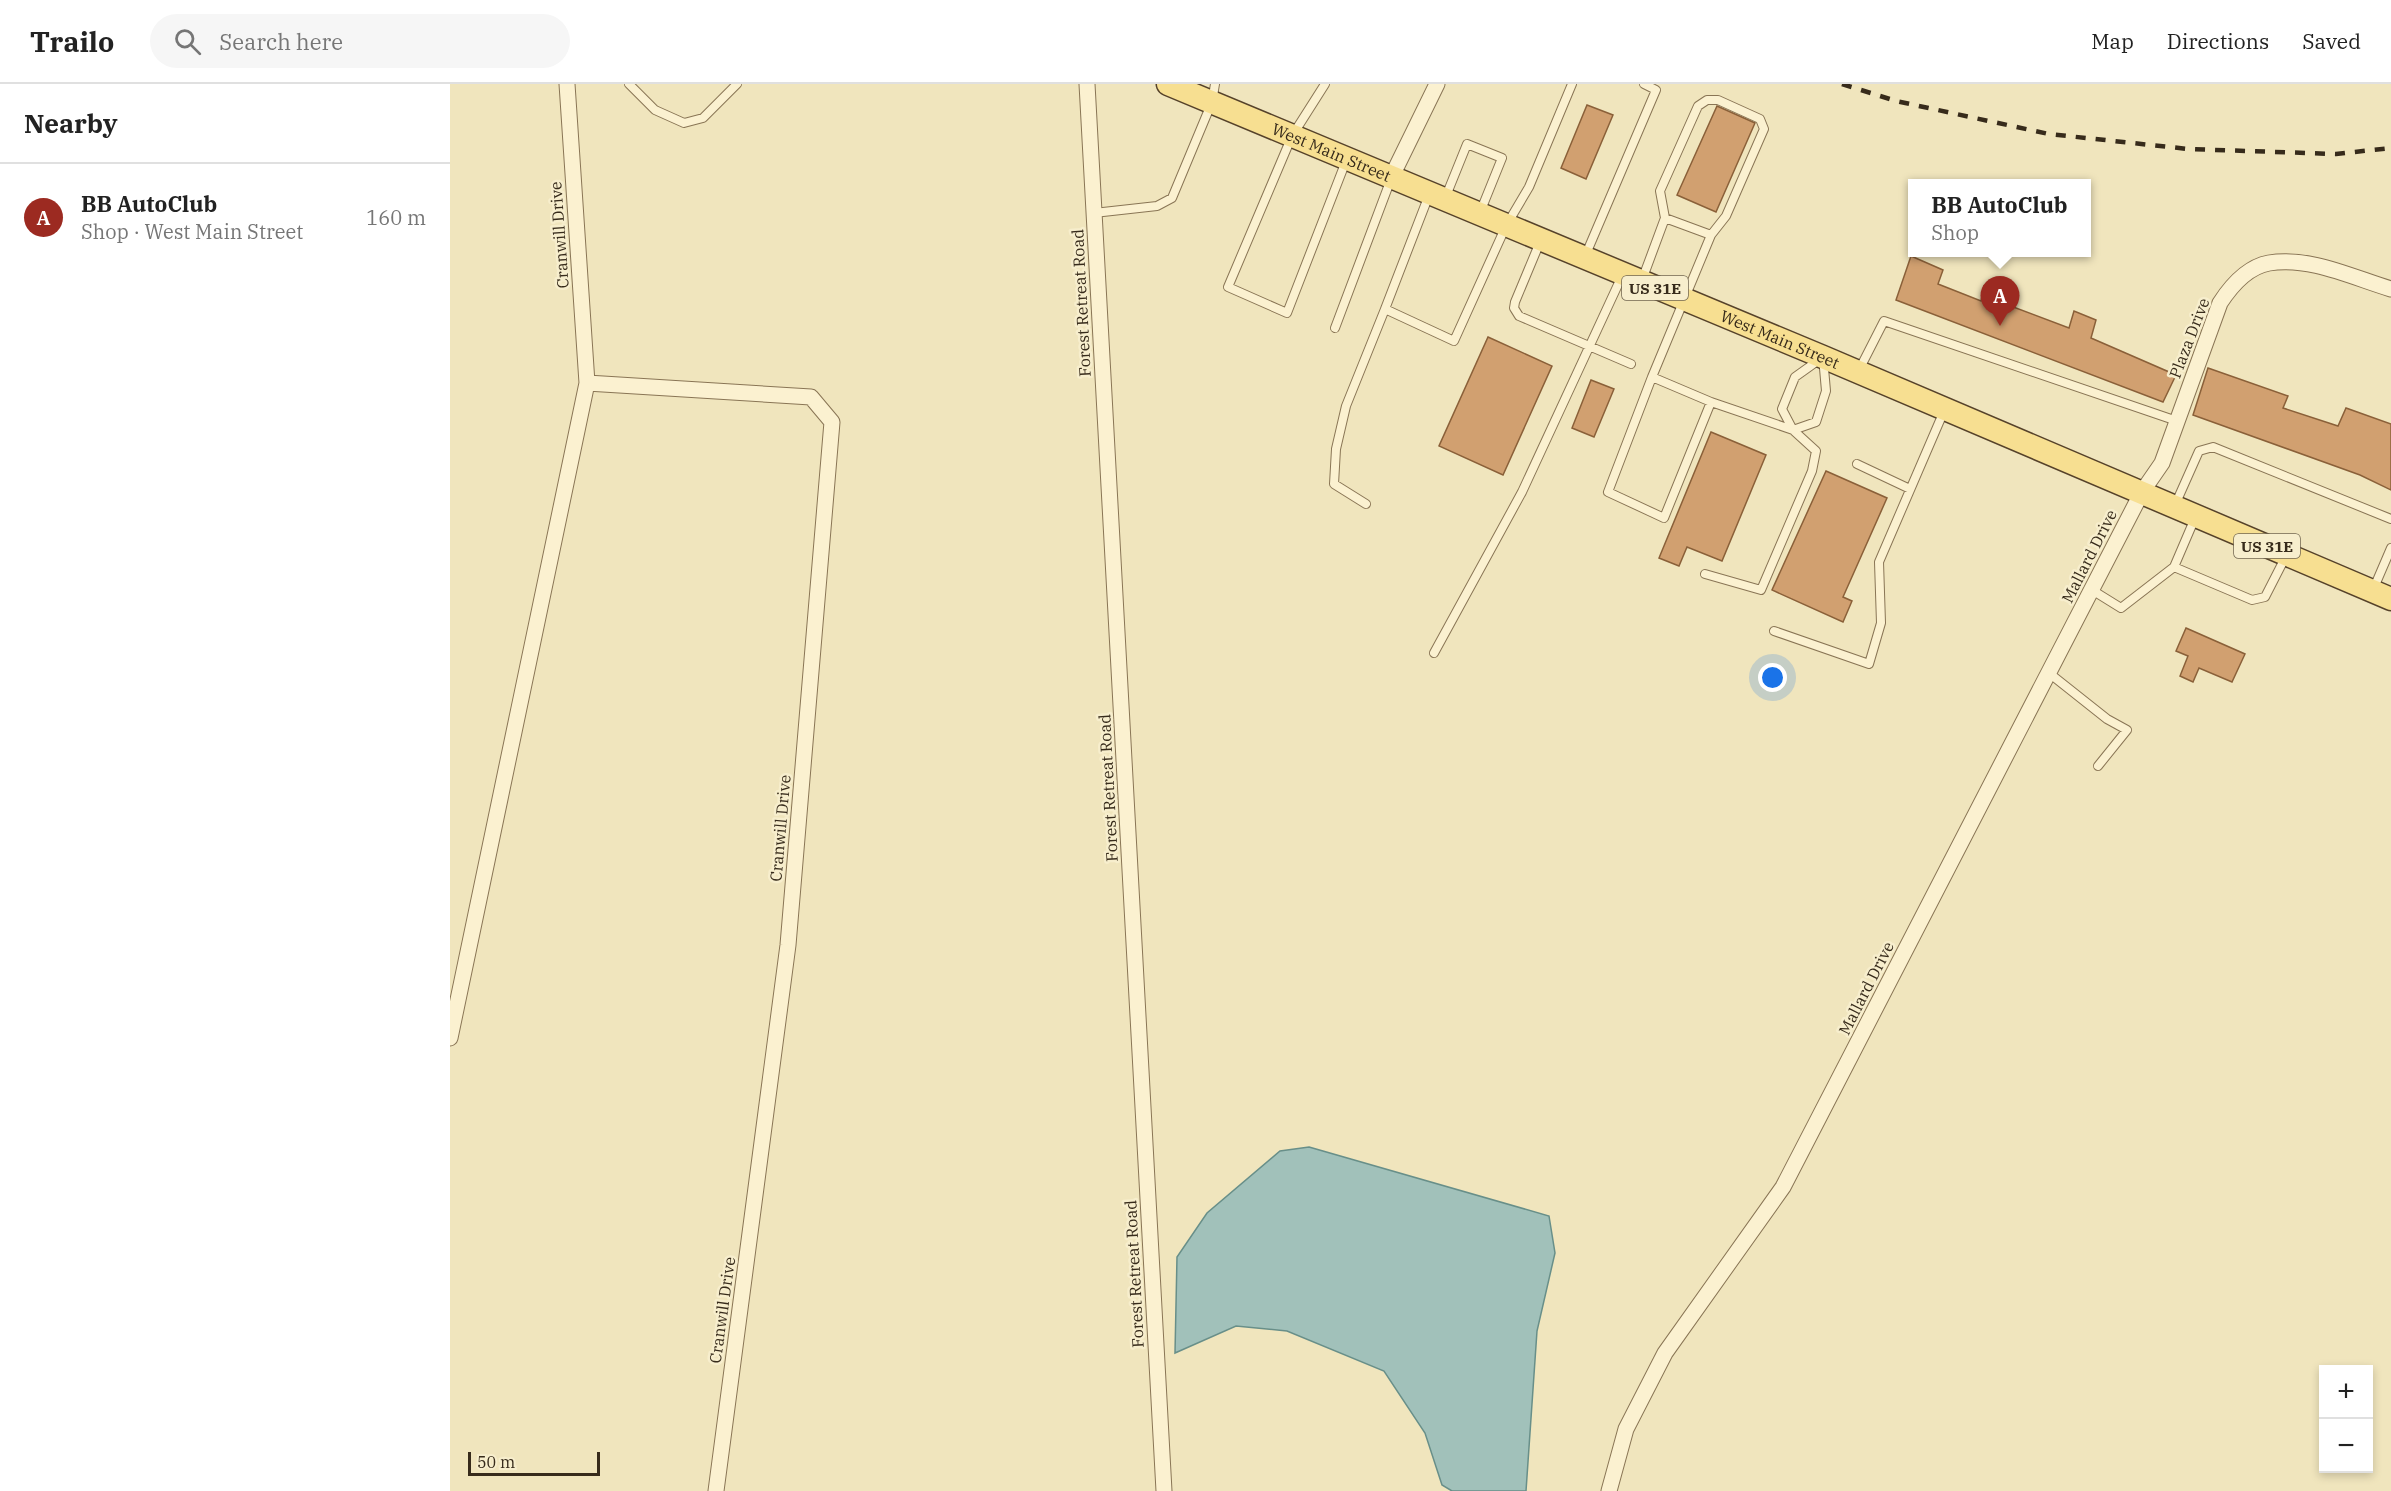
<!DOCTYPE html>
<html lang="en">
<head>
<meta charset="utf-8">
<style>
  :root { --surface:#fff; --page:#f6f6f6; --text:#222; --muted:#767676; --line:#e0e0e0; --accent:#9c2a21 }
  body { margin:0; font-family:"IBM Plex Serif",serif; background:var(--page); color:var(--text) }
  .controls { position:absolute; right:18px; bottom:18px; display:grid; overflow:hidden; border-radius:0px; box-shadow:0 3px 9px #0003 }
  .controls button { width:54px; height:54px; display:grid; place-items:center; padding:0; border:0; border-bottom:2px solid var(--line); background:var(--surface); color:var(--text); font:30px sans-serif }
  .scale { position:absolute; left:18px; bottom:15px; width:132px; box-sizing:border-box; padding-left:6px; border:3px solid #372b1b; border-top:0; font-size:16px; line-height:21px; white-space:nowrap; color:#372b1b; -webkit-text-stroke:4px #f7eecd; paint-order:stroke }
  .you { position:absolute; left:1323px; top:594px; width:21px; height:21px; margin:-15px; border:4px solid #fff; border-radius:50%; background:#1a73e8; box-shadow:0 0 0 9px #1a73e833 }
  .badge { display:grid; place-items:center; width:39px; height:39px; border-radius:50%; background:var(--accent); color:#fff; font-size:20px; font-weight:700 }
  .pin { position:absolute; translate:-50% -50px; filter:drop-shadow(0 2px 3px #0008) }
  .pin::after { content:''; position:absolute; top:32px; width:21px; height:18px; background:inherit; clip-path:polygon(0 0,100% 0,50% 100%) }
  .popup { position:absolute; left:1458px; top:95px; width:183px; height:78px; box-sizing:border-box; display:grid; place-content:center; border-radius:0px; background:var(--surface); filter:drop-shadow(0 2px 4px #0005); font-size:20px; white-space:nowrap; color:var(--muted) }
  .popup b { font-size:22px; color:var(--text) }
  .popup::after { content:''; position:absolute; left:50%; top:100%; margin-left:-12px; border:12px solid transparent; border-top-color:var(--surface) }
  .list { margin:0; padding:0; list-style:none }
  h2 { display:flex; justify-content:space-between; align-items:center; height:78px; margin:0; padding:0 24px; font-size:26px }
  h2 small { font-size:20px; font-weight:400; color:var(--muted) }
  .list li { display:grid; grid-template-columns:39px 1fr auto; gap:18px; align-items:center; box-sizing:border-box; height:108px; padding:0 24px; border-top:2px solid var(--line) }
  .list b { display:block; font-size:22px; white-space:nowrap }
  .list p { margin:0; font-size:20px; white-space:nowrap; color:var(--muted) }
  .list em { font-size:20px; font-style:normal; color:var(--muted) }
  .icon { flex:none; width:33px; height:33px; fill:none; stroke:currentColor; stroke-width:2; stroke-linecap:round; stroke-linejoin:round }
  .map { position:relative; flex:none; width:1941px; height:1407px; overflow:hidden }
  header { display:flex; align-items:center; gap:36px; box-sizing:border-box; height:84px; padding:0 30px; background:var(--surface); border-bottom:2px solid var(--line) }
  header strong { font-size:28px }
  nav { display:flex; gap:33px; margin-inline-start:auto; font-size:21px }
  .search { width:420px; height:54px; background:var(--page); display:flex; align-items:center; gap:15px; box-sizing:border-box; padding:0 21px; border-radius:33px; color:var(--muted); font-size:22px }
  main { display:flex }
  aside { flex:1; background:var(--surface) }
  .map>svg:first-child { display:block }
  .water { fill:#a1c1ba; stroke:#688f89; stroke-width:1.5 }
  .building { fill:#d1a070; stroke:#8a6039; stroke-width:1.5 }
  .lines { fill:none; stroke-linecap:round; stroke-linejoin:round }
  .lane-casing { stroke:#897555; stroke-width:10 }
  .street-casing { stroke:#897555; stroke-width:17 }
  .primary-casing { stroke:#56422a; stroke-width:25 }
  .lane { stroke:#fbf1d0; stroke-width:8 }
  .street { stroke:#fbf1d0; stroke-width:15 }
  .primary { stroke:#f7df91; stroke-width:22 }
  .rail { stroke:#372b1b; stroke-width:4.5; stroke-dasharray:10 10; stroke-linecap:butt }
  .labels { text-anchor:middle; dominant-baseline:central; stroke-width:5; stroke-linejoin:round; paint-order:stroke }
  .shield { fill:#f7eecd; stroke:#716650; stroke-width:1.5 }
  .shield-label { font-size:15px; font-weight:bold; fill:#372b1b }
  .street-label { font-size:16px; fill:#372b1b; stroke:#f7eecd }
</style>
</head>
<body>
<header>
<strong>Trailo</strong>
<div class="search"><svg class="icon" aria-label="search" viewBox="0 0 24 24"><circle cx="10" cy="10" r="6"/><path d="M15 15l6 6"/></svg>Search here</div>
<nav><a>Map</a><a>Directions</a><a>Saved</a></nav>
</header>
<main>
<aside>
<h2>Nearby<small></small></h2>
<ul class="list">
<li><span class="badge">A</span><div><b>BB AutoClub</b><p>Shop · West Main Street</p></div><em>160 m</em></li>
</ul>
</aside>
<div class="map">
<svg width="1941" height="1407" viewBox="0 0 1941 1407">
  <rect width="100%" height="100%" fill="#f0e5bd"/>
  <path class="water" d="M859 1063 1099 1132 1105 1169 1087 1247 1076 1407H1002L992 1401 975 1349 934 1287 837 1247 786 1242 725 1269 727 1173 757 1129 830 1067Z"/>
  <path class="building" d="M1137 21 1163 31 1136 95 1111 84Z
    M1267 22 1305 39 1266 128 1227 111Z
    M1461 172 1493 186 1488 200 1531 217 1534 202 1553 210 1550 218 1619 244 1624 227 1646 236 1641 254 1726 291 1713 318 1446 216Z
    M1038 253 1102 282 1053 391 989 362Z
    M1758 284 1838 312 1833 324 1888 342 1896 324 1941 340V406L1910 391 1743 331Z
    M1141 296 1164 305 1144 353 1122 344Z
    M1261 348 1316 371 1272 477 1237 463 1229 482 1209 474Z
    M1376 387 1437 414 1393 513 1402 517 1393 538 1322 506Z
    M1736 544 1795 570 1782 598 1749 584 1743 598 1730 592 1738 572 1726 567Z"/>
  <g class="lines">
    <g class="lane-casing">
      <path id="lane" d="M179 0 205 26 234 39 253 34 287 0
        M875 0 842 52 778 203 837 229 896 77
        M979 111 935 225 1004 257 1056 142 1079 103 1122 0
        M996 112 1017 60 1052 74 1031 126
        M644 129 707 122 722 114 762 18 765 0
        M1215 134 1261 151
        M1090 158 1065 218 1064 224 1069 232 1181 280
        M1136 170 1206 6 1194 0
        M1192 196 1215 134 1210 107 1248 22 1257 16H1268L1310 35 1314 45 1276 132 1261 151 1202 293 1158 408 1214 434 1261 318 1343 346 1366 338 1376 307 1373 273 1345 293 1332 325 1343 346 1366 367 1362 387 1311 506 1255 490
        M885 244 941 95
        M1409 286 1434 237 1727 337
        M1202 293 1261 318
        M1407 380 1460 405
        M916 420 884 400 886 365 896 322 935 225
        M1725 421 1749 367 1763 363 1941 435
        M1745 434 1724 483 1802 516 1815 513 1836 472
        M1642 506 1671 524 1724 483
        M1923 506 1941 464
        M1324 547 1419 580 1431 539 1429 478 1494 327
        M984 569 1072 408 1172 192
        M1599 589 1657 635 1677 646 1648 682"/>
    </g>
    <g class="street-casing">
      <path id="street" d="M637 0 714 1407
        M941 94 987 0
        M137 299 361 313 382 338 338 861 266 1407
        M0 954 137 299 117 0
        M1159 1407 1176 1345 1215 1269 1333 1103 1692 408 1712 379 1770 219C1781 202 1797 183 1819 179 1859 172 1904 194 1941 205"/>
    </g>
    <g class="primary-casing">
      <g id="primary">
        <path id="s1" d="M718 0 1373 273 1941 515"/>
      </g>
    </g>
    <use href="#lane" class="lane"/>
    <use href="#street" class="street"/>
    <use href="#primary" class="primary"/>
    <path class="rail" d="M1392 0 1446 17 1599 50 1738 65 1886 70 1941 64"/>
  </g>
  <g class="labels">
    <g class="shield">
      <rect x="1172" y="192" width="66" height="24" rx="4.5"/>
      <rect x="1784" y="450" width="66" height="24" rx="4.5"/>
    </g>
    <g class="shield-label">
      <text x="1205" y="204">US 31E</text>
      <text x="1817" y="462">US 31E</text>
    </g>
    <g class="street-label">
      <text stroke="none"><textPath href="#s1" startOffset="177">West Main Street</textPath></text>
      <text transform="translate(109 151) rotate(-94)">Cranwill Drive</text>
      <text transform="translate(631 219) rotate(-93)">Forest Retreat Road</text>
      <text transform="translate(1739 254) rotate(-69)">Plaza Drive</text>
      <text stroke="none"><textPath href="#s1" startOffset="663">West Main Street</textPath></text>
      <text transform="translate(1639 472) rotate(-63)">Mallard Drive</text>
      <text transform="translate(658 704) rotate(-93)">Forest Retreat Road</text>
      <text transform="translate(330 744) rotate(-85)">Cranwill Drive</text>
      <text transform="translate(1416 904) rotate(-63)">Mallard Drive</text>
      <text transform="translate(684 1190) rotate(-93)">Forest Retreat Road</text>
      <text transform="translate(272 1226) rotate(-82)">Cranwill Drive</text>
    </g>
  </g>
</svg>
<div class="controls">
<button>+</button>
<button>−</button>
</div>
<div class="scale">50 m</div>
<div class="you"></div>
<div class="pin badge" style="left:1550px;top:242px">A</div>
<div class="popup"><b>BB AutoClub</b>Shop</div>
</div>
</main>
</body>
</html>
